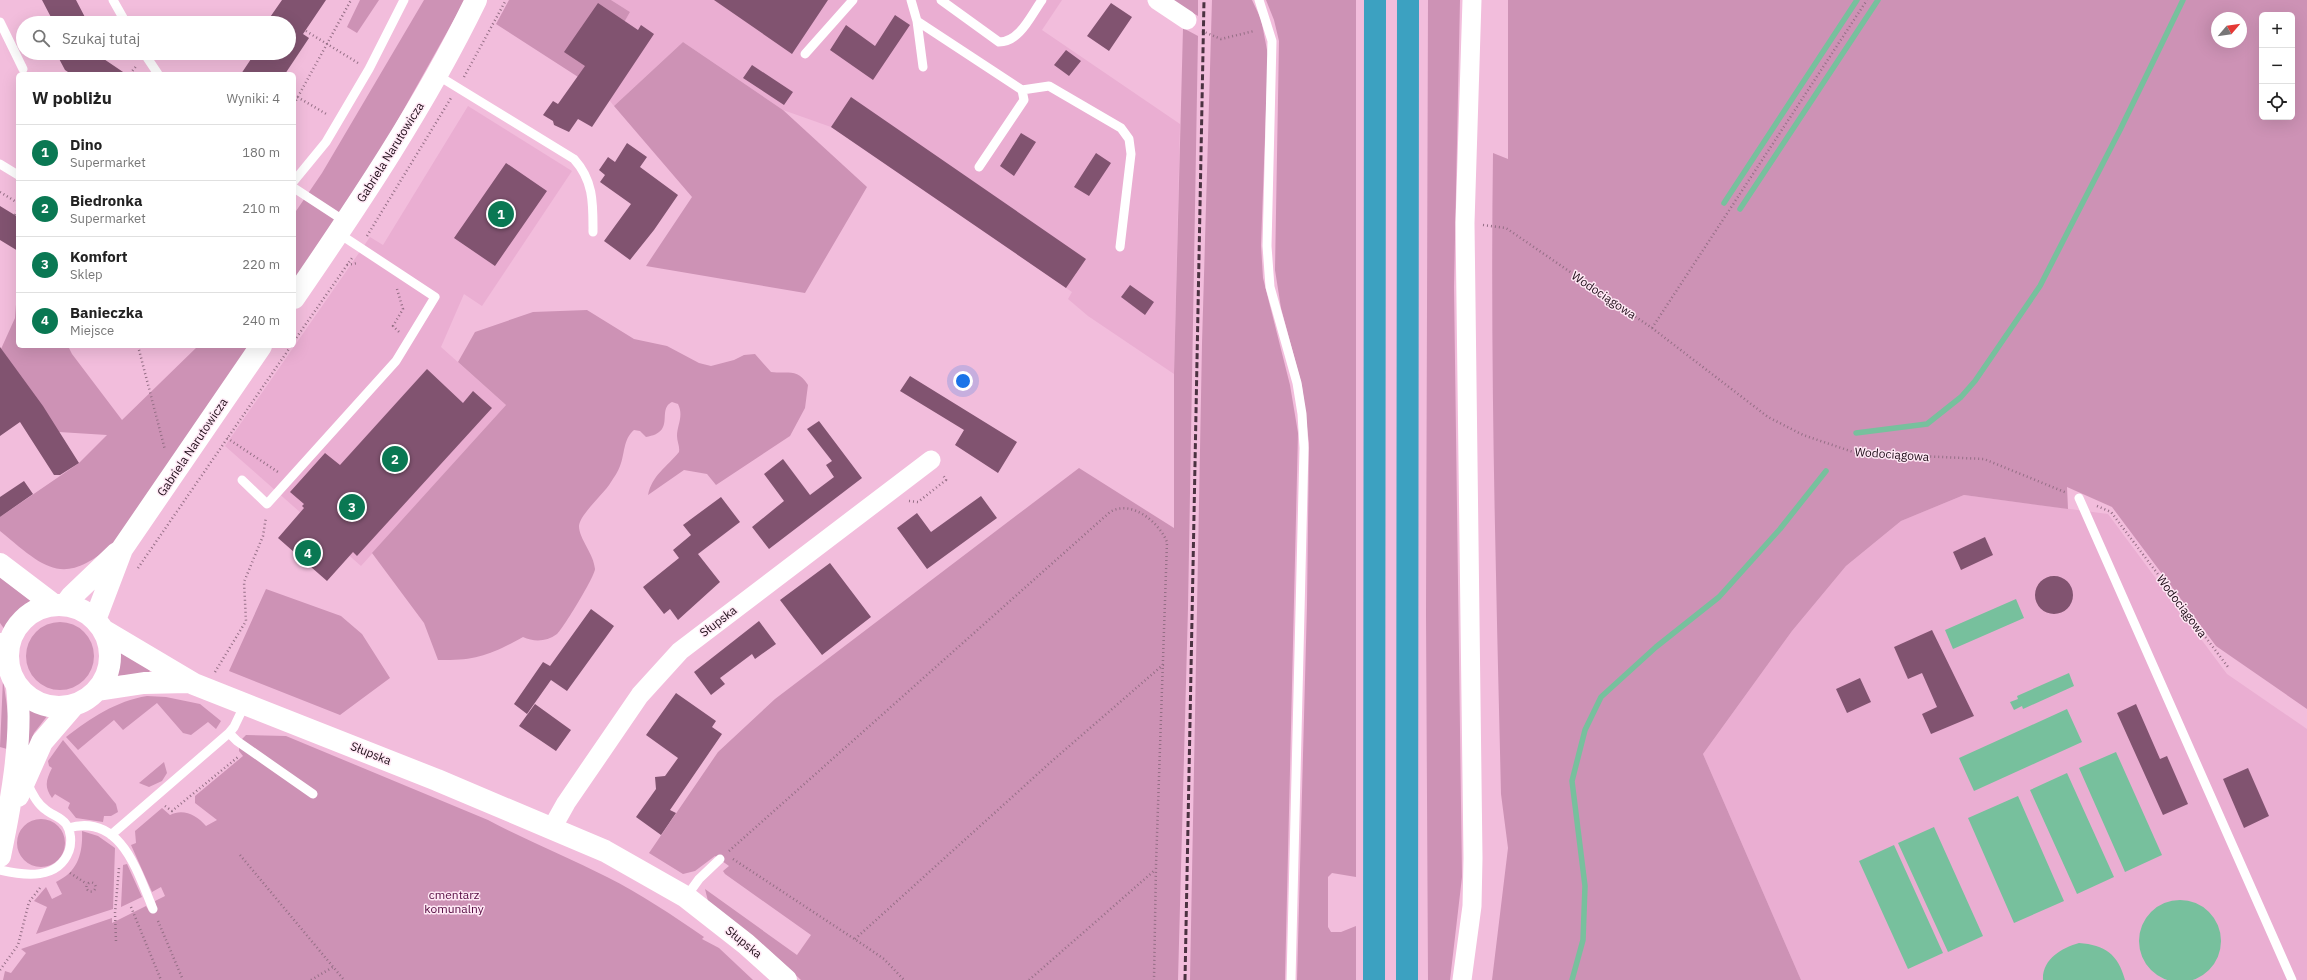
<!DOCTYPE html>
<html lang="pl">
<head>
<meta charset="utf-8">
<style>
  :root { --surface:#fff; --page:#f6f6f6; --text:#222; --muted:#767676; --line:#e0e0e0; --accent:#0a7853 }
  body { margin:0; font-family:"IBM Plex Sans",sans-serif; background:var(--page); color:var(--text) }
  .controls { position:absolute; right:12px; top:12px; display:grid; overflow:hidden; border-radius:6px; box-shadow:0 4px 16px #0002 }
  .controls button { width:36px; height:36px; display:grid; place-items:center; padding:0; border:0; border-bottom:1px solid var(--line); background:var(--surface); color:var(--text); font:20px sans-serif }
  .compass { position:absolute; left:2211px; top:12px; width:36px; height:36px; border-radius:50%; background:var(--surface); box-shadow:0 4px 16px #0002; rotate:61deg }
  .you { position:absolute; left:963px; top:381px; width:14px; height:14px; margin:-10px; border:3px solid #fff; border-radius:50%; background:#1a73e8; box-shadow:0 0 0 6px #1a73e833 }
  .badge { display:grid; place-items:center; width:26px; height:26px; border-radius:50%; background:var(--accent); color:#fff; font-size:13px; font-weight:700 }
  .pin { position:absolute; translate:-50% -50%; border:2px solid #fff; box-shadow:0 1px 4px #0006 }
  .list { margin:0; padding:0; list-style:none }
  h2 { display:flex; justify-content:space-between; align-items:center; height:52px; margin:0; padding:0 16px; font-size:17px }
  h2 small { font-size:13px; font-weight:400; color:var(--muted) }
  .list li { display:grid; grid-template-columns:26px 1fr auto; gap:12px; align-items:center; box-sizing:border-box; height:56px; padding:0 16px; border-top:1px solid var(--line) }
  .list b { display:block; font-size:15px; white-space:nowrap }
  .list p { margin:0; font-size:13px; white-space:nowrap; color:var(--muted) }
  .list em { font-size:13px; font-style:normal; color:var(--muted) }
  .icon { flex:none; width:22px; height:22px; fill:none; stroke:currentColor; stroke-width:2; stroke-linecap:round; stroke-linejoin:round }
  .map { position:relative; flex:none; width:2307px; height:980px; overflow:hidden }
  .search { position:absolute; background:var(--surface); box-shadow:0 4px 16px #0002; left:16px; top:16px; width:280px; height:44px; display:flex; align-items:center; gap:10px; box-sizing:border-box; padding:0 14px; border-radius:22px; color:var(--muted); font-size:15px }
  .panel { position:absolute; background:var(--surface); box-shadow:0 4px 16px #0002; left:16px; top:72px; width:280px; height:276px; border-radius:6px }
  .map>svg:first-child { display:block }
  .built { fill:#eaaed2 }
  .green { fill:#cd92b5; fill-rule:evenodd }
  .water { fill:#77c09d }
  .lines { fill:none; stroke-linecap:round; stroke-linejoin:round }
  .stream { stroke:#77c09d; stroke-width:5.5 }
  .building { fill:#815370 }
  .path { stroke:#946e85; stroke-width:2.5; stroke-dasharray:1 3; stroke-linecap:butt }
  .service { stroke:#fff; stroke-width:9 }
  .minor { stroke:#fff; stroke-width:19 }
  .tertiary { stroke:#fff; stroke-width:22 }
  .secondary { stroke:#fff; stroke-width:22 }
  .motorway { stroke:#3ca1c1; stroke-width:22 }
  .rail { stroke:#4b3241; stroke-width:3; stroke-dasharray:6 3; stroke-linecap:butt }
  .labels { text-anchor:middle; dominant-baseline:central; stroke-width:3; stroke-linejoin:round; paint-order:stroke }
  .street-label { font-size:12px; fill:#1e0c17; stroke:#ffe8f5 }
  .park-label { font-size:12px; fill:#53083e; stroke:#ffe8f5 }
</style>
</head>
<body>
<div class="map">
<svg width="2307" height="980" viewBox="0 0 2307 980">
  <rect width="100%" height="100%" fill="#f2bddc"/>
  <path class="built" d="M611 0H1062L1042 30 1180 124 1174 374 1088 316 1068 299 1072 292 831 127 783 110 683 42 614 106 606 96 589 84 630 12Z
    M468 106 572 171 482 306 464 294 441 347 506 405 361 566 225 446 370 237 383 245Z
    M1964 495 2108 514 2227 674 2307 729V980H1801L1703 754 1792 631 1846 566 1901 521Z"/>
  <path class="green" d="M360 0H379L357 33 347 27Z
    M424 0H465L385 143 294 281V214L322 173Z
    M509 0H611L630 12 589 84 496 24Z
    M1171 0H1198V16Z
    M1212 0H1252L1261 19 1268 55 1261 245 1263 278 1290 385 1298 433 1285 980H1190L1202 344Z
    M1266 0H1356V877L1332 873 1328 877V927L1331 932H1341L1356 926V980H1297L1307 605 1309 443 1302 386 1281 308 1275 270 1279 41 1274 20Z
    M1428 0H1460L1454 287 1462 877 1450 980H1428L1426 614Z
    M1508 0H2307V709L2216 646 2112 507 2067 487 2068 509 1964 495 1901 521 1846 566 1792 631 1703 754 1801 980H1492L1508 848 1501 794C1496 580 1490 367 1493 153L1508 159ZM2262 15H2292V117H2262ZM2217 18H2241V42H2217Z
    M1183 28 1198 36 1188 608 1178 980H801L757 939 708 901 705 889 797 955 811 935 725 874 723 871 729 866 715 856 695 871 683 874 649 853 718 752 775 699 1079 468 1174 528V374Z
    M683 42 783 110 867 187 805 293 646 266 692 197 614 106Z
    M18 277V346H68L72 354 122 420 198 346H249L114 543C63 588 46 569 0 531V517L79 463 107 435 59 432 1 349 15 318Z
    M587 310 634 339 667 346 699 363 711 366 734 360 744 355 755 354 771 372C789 374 797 368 808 385L805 408 790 436 716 485 707 474 684 470 648 495C652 475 667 467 679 452 680 446 677 442 677 436 677 425 684 416 678 404L672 402C656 410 677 432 646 437L640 431 634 430C623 439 625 454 620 466 618 472 614 477 611 482 604 494 580 514 579 526 579 539 594 554 595 569 595 576 563 629 557 634 546 642 534 642 523 637 491 655 475 661 438 660L424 623 372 553 506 405 458 362 475 332 533 312Z
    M0 577 31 601 13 617 5 630 0 623Z
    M266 589 341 616 362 634 390 678 340 715 229 671Z
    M26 656a34 34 0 1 1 68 0a34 34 0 1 1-68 0Z
    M120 650 150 670 149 673 116 676Z
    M3 679 9 720 7 749 0 747Z
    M147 696 166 697 200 704 221 721 216 729 208 722 191 735 183 733 157 703 123 730 114 720 78 750 66 737C91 718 116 701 147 696Z
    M28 707 48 715 34 733 27 754Z
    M246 735 286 736 488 820C527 841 568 857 607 877 641 894 672 915 704 937L702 939 719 948 753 980H3L5 971 11 973 26 953 21 949 112 918V923L146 906 149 911 156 907 155 901 165 896 161 887 152 892 131 845 136 843 135 831 162 808 170 815C183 808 197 815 206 826L217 820 195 803V796L243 756 239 751V742Z
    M63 740 116 804 118 812 111 816H104L103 822 76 818 68 808 70 803 55 794 52 798C44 787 46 780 52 768L49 766 48 761Z
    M164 762 167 773 162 781 149 787 139 783Z
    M17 843a24 24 0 1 1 48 0a24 24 0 1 1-48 0Z
    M82 831 98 836 115 848 113 909 36 934 47 907 34 901 46 887 52 899 62 894 56 882C78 872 83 853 82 831Z
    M127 864 142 897 121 907 123 865Z"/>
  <path class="water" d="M2016 599 2024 618 1953 649 1945 630Z
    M2069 673 2074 686 2023 709 2022 706 2014 710 2010 702 2018 699 2017 696Z
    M2067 709 2082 742 1974 791 1959 758Z
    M2116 752 2162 855 2125 872 2079 768Z
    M2067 773 2114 877 2077 894 2030 790Z
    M2018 796 2064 901 2014 923 1968 818Z
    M1934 827 1983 936 1948 952 1898 843Z
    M1894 845 1943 953 1908 969 1859 861Z
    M2139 941a41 41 0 1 1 82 0a41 41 0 1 1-82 0Z
    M2079 943C2105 945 2118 954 2125 980H2043C2042 959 2062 948 2079 943Z"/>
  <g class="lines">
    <path class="stream" d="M1724 203 1857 0
      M1740 209 1878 0
      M1856 433 1927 424 1961 397 1975 381 2040 286 2120 130 2183 0
      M1572 980 1583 940 1585 886 1572 781 1585 730 1601 697 1656 647 1719 597 1780 529 1826 471"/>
  </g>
  <path class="building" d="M42 0H76L88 23H54Z
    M282 0H326L303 34 309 38 285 74H241L255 53H289V23H266Z
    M714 0H828L792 54Z
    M598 3 638 30 641 25 654 34 592 127 578 119 569 132 554 125 553 121 543 115 553 101 558 104 585 66 564 52Z
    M1111 3 1132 17 1109 51 1087 36Z
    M895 15 910 25 873 80 830 50 846 25 875 46Z
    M1066 50 1081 61 1069 76 1054 65Z
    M56 53H95L126 74H71L65 70Z
    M752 65 793 92 784 105 743 78Z
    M851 97 1086 259 1066 288 831 127Z
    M1021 133 1036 142 1014 176 1000 166Z
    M627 143 647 157 640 167 678 195 654 230 630 260 604 241 631 204 600 182 605 175 599 170 608 157 615 162Z
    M1096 153 1111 163 1089 196 1074 187Z
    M506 163 547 191 495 266 454 238Z
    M0 206 18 217V251L0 240Z
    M1130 285 1154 302 1145 315 1121 297Z
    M0 347 43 406 79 463 60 475H54L20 422 0 436Z
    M427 369 463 403 473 391 492 408 357 556 353 552 327 581 278 538 304 508 302 506 304 504 290 492 325 453 340 465Z
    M910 376 1017 442 998 473 955 445 964 430 900 391Z
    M819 421 862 478 769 549 752 527 784 501 764 474 783 459 810 495 834 477 826 465 832 461 807 429Z
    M24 481 33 494 0 517V497Z
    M981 496 997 518 927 569 897 528 917 513 931 532Z
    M721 497 740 522 698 554 720 582 678 620 670 609 664 614 643 587 679 558 673 550 691 535 683 525Z
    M1985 537 1993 555 1961 570 1953 552Z
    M830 563 871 617 822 655 780 600Z
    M2035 595a19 19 0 1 1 38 0a19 19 0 1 1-38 0Z
    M591 609 614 626 567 691 551 680 527 714 514 704 543 662 550 666Z
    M759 621 776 644 755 659 752 654 720 678 725 684 711 695 694 672Z
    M1932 630 1974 716 1931 734 1922 714 1937 707 1922 673 1908 679 1894 647Z
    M1860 678 1871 702 1847 713 1836 689Z
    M676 693 716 721 712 727 722 734 670 810 676 813 661 835 636 817 656 789 655 777 665 776 678 758 646 735Z
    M535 704 571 730 556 751 519 726Z
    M2136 704 2160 759 2167 756 2188 804 2163 815 2117 713Z
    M2248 768 2269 816 2244 828 2223 779Z"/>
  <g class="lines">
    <path class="path" d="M306 31 358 63
      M1202 31 1221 39 1254 31
      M130 74 137 65
      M464 77 506 0
      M294 95 328 115
      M294 104 351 0
      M0 192 18 203
      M15 215 18 209
      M1483 225 1506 228 1652 328 1768 417 1803 435 1856 453 1984 459 2067 493
      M367 236 451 98
      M347 265 358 263
      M397 289 403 309 393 326 399 332
      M1652 328 1867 0
      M294 341 352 258
      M138 346 165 450
      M227 438 278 472
      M909 501 918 502 946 480 943 475
      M2097 506 2111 512 2228 667
      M138 568 291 346
      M215 672 246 621 244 582 263 536 266 517
      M165 806 172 811 238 757
      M729 851 1110 512C1131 499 1159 522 1167 542L1156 865 1154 980
      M240 855 344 980
      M733 859 865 946 884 959 904 980
      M70 873 87 884
      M86.5 887a4.5 4.5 0 1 1 9 0a4.5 4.5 0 1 1-9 0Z
      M131 907 161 980
      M158 921 183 980
      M855 939 1052 761 1164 664
      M116 941 115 913 119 868
      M0 970 18 945 29 902 40 888
      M311 980 333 967
      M1029 980 1155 870"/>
    <path class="service" d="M113 0 126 23
      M911 0 917 21 923 67
      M941 0 999 42C1020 42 1031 15 1042 0
      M1259 0 1272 41 1267 246 1270 287 1297 383 1302 414 1304 448 1291 980
      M917 21 1022 90 1049 86 1121 128 1129 139 1131 154 1120 247
      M0 22 23 69
      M144 53 158 74
      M805 54 853 0
      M437 75 574 159C594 181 593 204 593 232
      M0 164 18 175
      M979 167 1024 100 1022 90
      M294 181 326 142 369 69 404 0
      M294 188 346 222
      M242 480 267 504 396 361 435 297 338 233
      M2079 498 2292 980
      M229 733 237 741 313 794
      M68 828C121 813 137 871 153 909
      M111 835 229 733 234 727 245 704
      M0 870C25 876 58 880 69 851 72 842 71 831 66 824 61 817 52 815 46 810 37 804 31 792 27 782
      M686 897 699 879 720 859"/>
    <path class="minor" d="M1157 0 1187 20
      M552 828 566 803 640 695 680 651 931 460
      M1462 980 1472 906 1473 858 1465 223 1472 0"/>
    <path class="tertiary" d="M0 564 54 605
      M0 644 7 656
      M18 796 42 742 73 706
      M0 856C11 803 23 740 17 686"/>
    <path class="secondary" d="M294 298C360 202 425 105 476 0
      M8 656a51 51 0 1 1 102 0a51 51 0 1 1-102 0Z
      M65 605 71 597 117 553
      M95 620 122 549 261 346
      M103 630 194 684 437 780 605 851 686 897 746 944 786 980
      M98 690 144 683 188 682"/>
    <path class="motorway" d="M1374 980 1375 0
      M1407 980 1408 0"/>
    <path class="rail" d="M1185 980 1204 0"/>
  </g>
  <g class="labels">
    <g class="street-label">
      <text transform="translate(390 152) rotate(-58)">Gabriela Narutowicza</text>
      <text transform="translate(1604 295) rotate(34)">Wodociągowa</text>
      <text transform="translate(192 447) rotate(-56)">Gabriela Narutowicza</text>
      <text transform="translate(1892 454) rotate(4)">Wodociągowa</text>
      <text transform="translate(2182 606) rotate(53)">Wodociągowa</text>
      <text transform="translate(718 621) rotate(-37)">Słupska</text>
      <text transform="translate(371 753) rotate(22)">Słupska</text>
      <text transform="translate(744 942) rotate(39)">Słupska</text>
    </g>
    <g class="park-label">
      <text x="454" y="894">cmentarz<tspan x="454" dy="14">komunalny</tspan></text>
    </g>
  </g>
</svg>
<div class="controls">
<button>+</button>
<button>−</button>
<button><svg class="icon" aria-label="locate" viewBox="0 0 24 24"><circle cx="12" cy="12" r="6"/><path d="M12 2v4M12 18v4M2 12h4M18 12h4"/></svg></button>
</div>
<svg class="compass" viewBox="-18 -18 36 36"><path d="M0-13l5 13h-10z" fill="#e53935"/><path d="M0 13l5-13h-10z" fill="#767676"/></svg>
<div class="you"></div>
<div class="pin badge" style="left:501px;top:214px">1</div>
<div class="pin badge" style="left:395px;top:459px">2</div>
<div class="pin badge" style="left:352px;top:507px">3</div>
<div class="pin badge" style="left:308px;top:553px">4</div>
<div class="search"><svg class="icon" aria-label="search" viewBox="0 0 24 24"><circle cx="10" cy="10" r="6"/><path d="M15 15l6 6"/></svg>Szukaj tutaj</div>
<section class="panel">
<h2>W pobliżu<small>Wyniki: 4</small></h2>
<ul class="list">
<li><span class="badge">1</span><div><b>Dino</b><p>Supermarket</p></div><em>180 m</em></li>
<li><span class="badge">2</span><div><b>Biedronka</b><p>Supermarket</p></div><em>210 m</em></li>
<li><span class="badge">3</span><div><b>Komfort</b><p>Sklep</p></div><em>220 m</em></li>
<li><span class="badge">4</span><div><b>Banieczka</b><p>Miejsce</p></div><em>240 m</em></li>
</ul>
</section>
</div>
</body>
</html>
